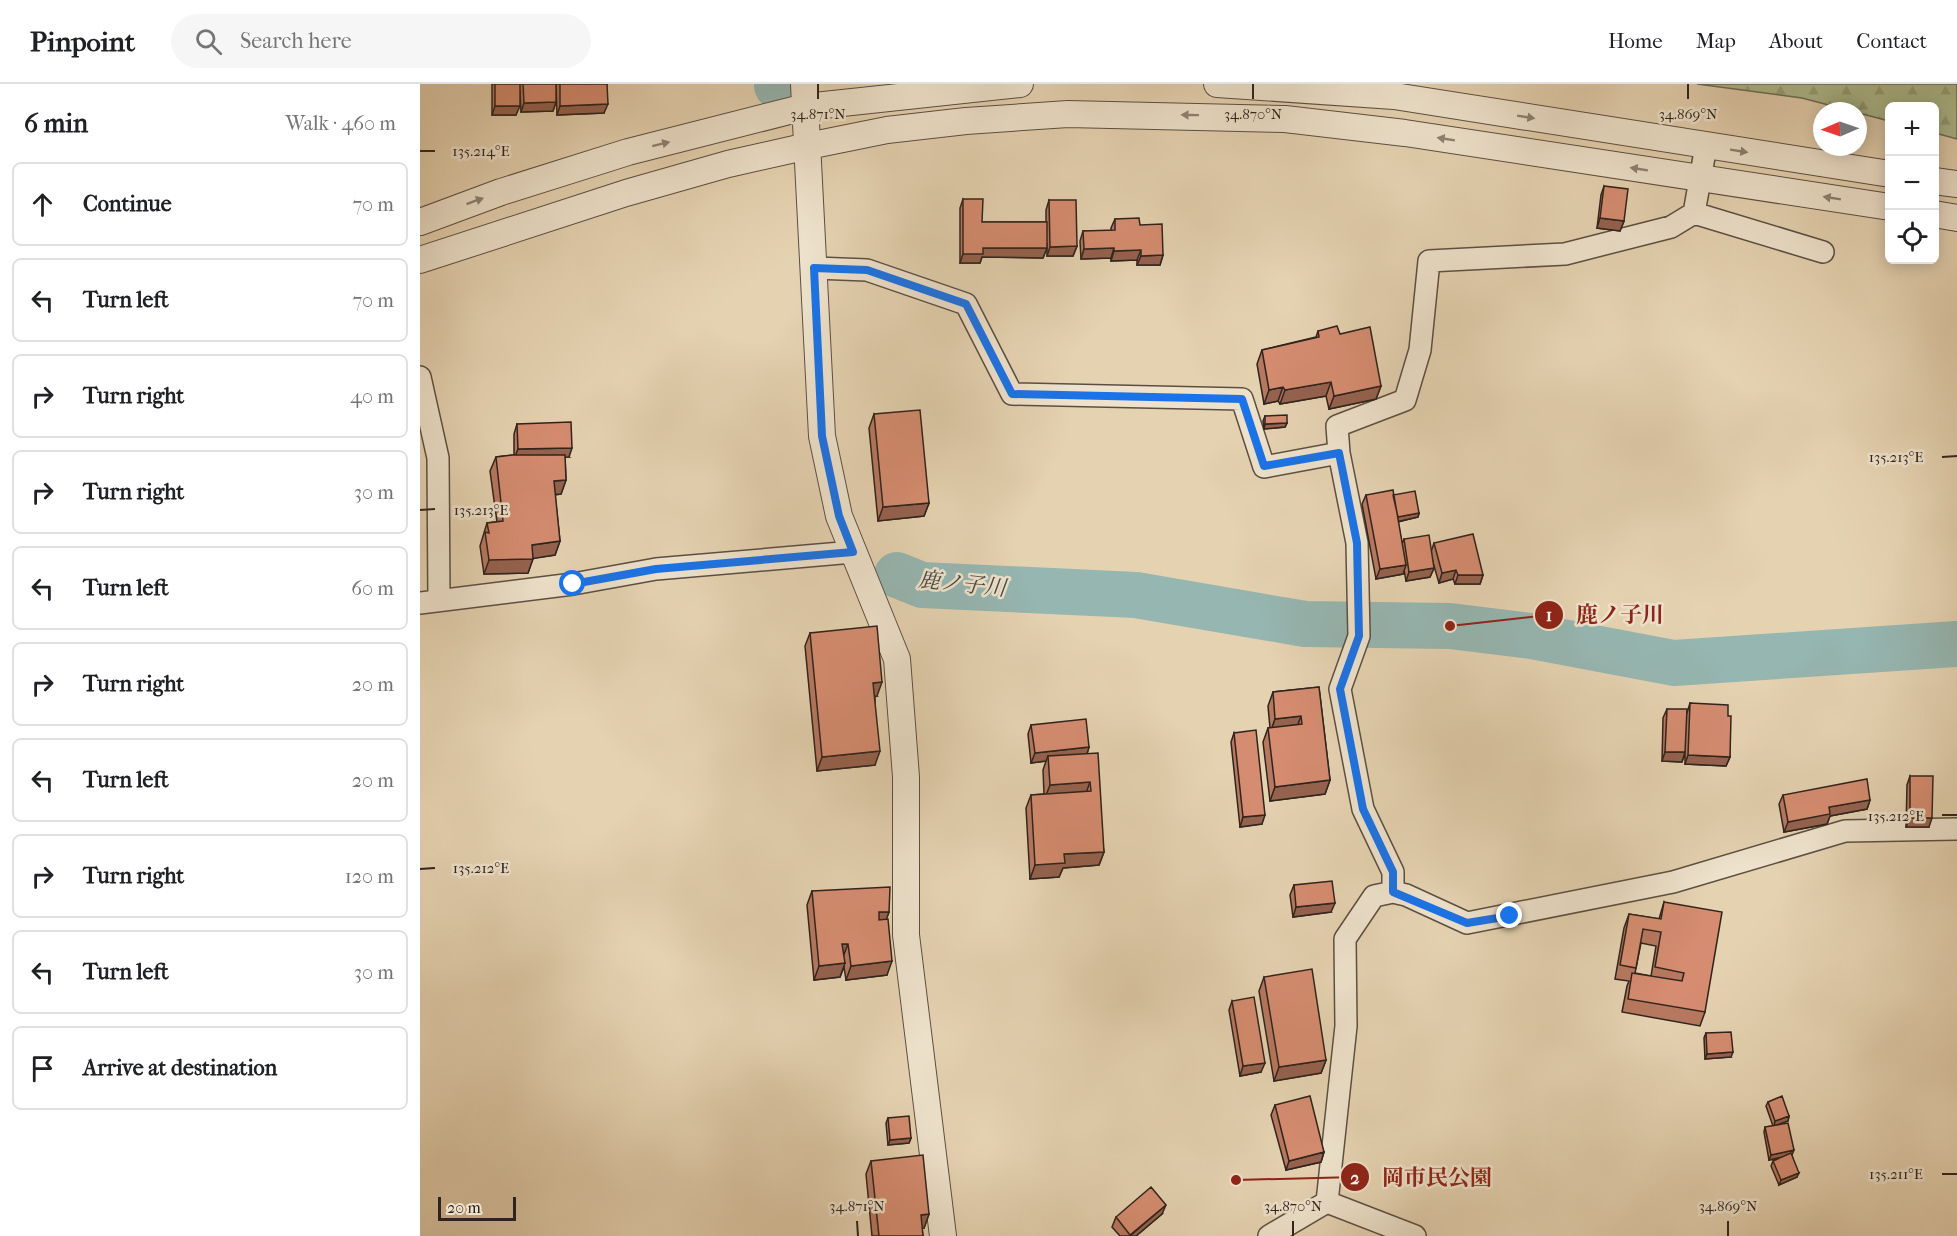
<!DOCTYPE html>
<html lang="en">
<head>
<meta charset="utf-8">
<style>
  :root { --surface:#fff; --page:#f6f6f6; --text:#202124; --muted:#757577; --line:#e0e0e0 }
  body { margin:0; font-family:"IM FELL French Canon","Noto Serif JP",serif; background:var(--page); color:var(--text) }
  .controls { position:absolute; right:18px; top:18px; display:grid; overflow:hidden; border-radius:9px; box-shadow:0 3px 15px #0003 }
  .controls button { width:54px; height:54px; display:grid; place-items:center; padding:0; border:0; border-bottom:2px solid var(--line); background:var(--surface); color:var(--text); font:30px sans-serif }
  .compass { position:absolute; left:1393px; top:18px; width:54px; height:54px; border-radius:50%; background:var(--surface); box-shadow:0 3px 15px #0003; rotate:268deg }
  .scale { position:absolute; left:18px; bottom:15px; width:78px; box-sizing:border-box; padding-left:6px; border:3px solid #2f231d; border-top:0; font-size:16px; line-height:21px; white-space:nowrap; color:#2f231d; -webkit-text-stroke:4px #eee2cc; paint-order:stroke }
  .stop { position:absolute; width:18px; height:18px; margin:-14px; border:4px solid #1a73e8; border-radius:50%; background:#fff }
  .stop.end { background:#1a73e8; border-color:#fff; box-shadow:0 2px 6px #0008 }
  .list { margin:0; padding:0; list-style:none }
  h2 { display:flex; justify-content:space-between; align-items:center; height:78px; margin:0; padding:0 24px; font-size:26px }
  h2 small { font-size:20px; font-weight:400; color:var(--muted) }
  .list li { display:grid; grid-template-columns:39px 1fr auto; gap:18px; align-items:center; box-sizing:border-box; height:84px; margin:0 12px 12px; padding:0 12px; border:2px solid var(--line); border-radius:9px }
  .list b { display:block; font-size:22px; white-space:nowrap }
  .list em { font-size:20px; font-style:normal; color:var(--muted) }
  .icon { flex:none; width:33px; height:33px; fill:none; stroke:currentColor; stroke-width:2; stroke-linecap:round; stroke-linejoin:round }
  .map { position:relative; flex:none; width:1537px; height:1152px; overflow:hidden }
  header { display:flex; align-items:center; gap:36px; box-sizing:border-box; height:84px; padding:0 30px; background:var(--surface); border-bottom:2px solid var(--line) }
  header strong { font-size:28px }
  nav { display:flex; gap:33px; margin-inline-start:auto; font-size:21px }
  .search { width:420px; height:54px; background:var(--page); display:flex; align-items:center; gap:15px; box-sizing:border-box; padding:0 21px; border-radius:33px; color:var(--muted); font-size:22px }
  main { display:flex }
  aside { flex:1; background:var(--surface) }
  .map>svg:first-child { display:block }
  .forest { fill:url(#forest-firs); stroke:#6e7057; stroke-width:1.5 }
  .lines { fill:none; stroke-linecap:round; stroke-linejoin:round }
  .river { stroke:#96b6b1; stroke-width:46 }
  .minor-casing { stroke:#5c4f42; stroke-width:24 }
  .tertiary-casing { stroke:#5c4f42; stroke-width:28 }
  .minor { stroke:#eee2cc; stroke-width:21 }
  .tertiary { stroke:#eee2cc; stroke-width:26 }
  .wall { fill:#b77860; stroke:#2f231d; stroke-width:1.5; fill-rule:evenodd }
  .shaded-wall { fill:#95624e; stroke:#2f231d; stroke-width:1.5 }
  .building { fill:#d58c70; stroke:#2f231d; stroke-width:1.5 }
  .oneway { fill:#8e8274 }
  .route { stroke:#1a73e8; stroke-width:8 }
  .ticks { fill:none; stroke:#2f231d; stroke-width:2 }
  .labels { text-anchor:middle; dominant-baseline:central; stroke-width:5; stroke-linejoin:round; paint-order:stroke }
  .water-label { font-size:22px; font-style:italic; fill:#494842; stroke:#eee2cc }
  .ticks-label { font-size:15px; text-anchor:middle; fill:#2f231d; stroke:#eee2cc; stroke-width:5; stroke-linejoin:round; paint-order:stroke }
  .leader { fill:none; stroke:#8f2418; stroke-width:2 }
  .callout-dot { fill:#8f2418; stroke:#eee2cc; stroke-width:2 }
  .mark-label { font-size:18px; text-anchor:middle; font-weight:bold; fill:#fff }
  .callout-label { font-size:22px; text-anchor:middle; font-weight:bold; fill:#8f2418; stroke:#eee2cc; stroke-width:5; stroke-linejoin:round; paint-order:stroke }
</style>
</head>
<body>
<header>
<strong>Pinpoint</strong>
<div class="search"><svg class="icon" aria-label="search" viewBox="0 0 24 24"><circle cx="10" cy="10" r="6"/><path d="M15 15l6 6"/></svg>Search here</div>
<nav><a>Home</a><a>Map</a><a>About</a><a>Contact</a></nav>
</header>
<main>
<aside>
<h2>6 min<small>Walk · 460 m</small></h2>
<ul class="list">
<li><svg class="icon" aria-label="ahead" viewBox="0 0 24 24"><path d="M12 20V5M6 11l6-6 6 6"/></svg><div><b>Continue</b></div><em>70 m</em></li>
<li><svg class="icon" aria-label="left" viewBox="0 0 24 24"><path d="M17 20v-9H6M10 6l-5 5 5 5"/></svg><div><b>Turn left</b></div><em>70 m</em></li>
<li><svg class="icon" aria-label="right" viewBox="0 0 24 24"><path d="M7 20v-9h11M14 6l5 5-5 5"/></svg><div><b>Turn right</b></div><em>40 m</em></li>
<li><svg class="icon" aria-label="right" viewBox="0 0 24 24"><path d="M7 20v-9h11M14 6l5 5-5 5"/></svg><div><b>Turn right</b></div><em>30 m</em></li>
<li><svg class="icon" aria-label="left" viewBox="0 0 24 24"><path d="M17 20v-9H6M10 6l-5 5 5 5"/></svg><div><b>Turn left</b></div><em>60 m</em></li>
<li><svg class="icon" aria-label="right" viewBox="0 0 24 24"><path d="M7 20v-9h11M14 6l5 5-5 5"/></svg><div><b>Turn right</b></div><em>20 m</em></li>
<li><svg class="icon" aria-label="left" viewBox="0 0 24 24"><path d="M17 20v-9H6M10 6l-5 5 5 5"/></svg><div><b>Turn left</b></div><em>20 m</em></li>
<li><svg class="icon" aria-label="right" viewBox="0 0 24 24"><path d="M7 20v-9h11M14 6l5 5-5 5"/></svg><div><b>Turn right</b></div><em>120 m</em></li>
<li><svg class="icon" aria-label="left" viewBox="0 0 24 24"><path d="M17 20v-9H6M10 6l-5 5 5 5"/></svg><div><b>Turn left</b></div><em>30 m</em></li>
<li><svg class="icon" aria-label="arrive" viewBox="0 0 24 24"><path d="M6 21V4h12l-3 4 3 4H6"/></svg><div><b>Arrive at destination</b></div></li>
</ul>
</aside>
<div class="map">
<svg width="1537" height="1152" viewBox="0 0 1537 1152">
  <defs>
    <pattern id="forest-firs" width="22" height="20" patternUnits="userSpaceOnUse" patternTransform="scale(1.5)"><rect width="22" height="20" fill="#aebd91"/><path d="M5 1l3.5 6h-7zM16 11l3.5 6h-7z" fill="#96a27d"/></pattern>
  </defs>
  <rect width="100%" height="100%" fill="#e5d2b1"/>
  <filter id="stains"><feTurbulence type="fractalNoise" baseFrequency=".00333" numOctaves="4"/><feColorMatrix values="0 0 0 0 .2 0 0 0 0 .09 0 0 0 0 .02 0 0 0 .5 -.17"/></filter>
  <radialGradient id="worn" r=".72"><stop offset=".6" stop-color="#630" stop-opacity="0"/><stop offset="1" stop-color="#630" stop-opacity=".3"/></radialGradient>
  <path class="forest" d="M1277 0H1537V55L1515 49 1514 22H1470L1469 37 1382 14Z"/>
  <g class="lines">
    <path class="river" d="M357 0V2
      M477 491 502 501 716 511 885 540 1030 542 1111 552 1254 579 1537 560"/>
    <g class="minor-casing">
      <path id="minor" d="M1274 129 1403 168
        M395 184 447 186 546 220 592 310 822 315 844 383 919 369
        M0 293 18 374 19 516
        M0 519 153 500 236 485 433 468
        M973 808V788L943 725 920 605 939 552 937 459 919 369 917 342 985 316 1000 266 1009 177 1145 170 1251 143 1274 129 1286 62
        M907 1118 926 942 925 855 954 812 973 808 986 811 1047 839 1253 798 1425 747 1537 745
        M849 1152 907 1118 995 1152"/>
    </g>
    <g class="tertiary-casing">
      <path id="tertiary" d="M384 0 402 352 419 432 477 575 486 693V851L523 1152
        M797 0 974 12 1470 90
        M1514 97 1537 100
        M1514 130 1537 134
        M0 138 81 108 208 68 385 23 600 0
        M0 176 206 109 308 80 388 62 467 46 546 37 648 30 865 35 985 49 1470 123"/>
    </g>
    <use href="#minor" class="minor"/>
    <use href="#tertiary" class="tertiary"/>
  </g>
  <path class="wall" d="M72 0H136V18L133 27 101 28 100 6 96 31H72Z
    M136 0H187L184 29 137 31Z
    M1184 102 1204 137 1200 147 1177 144 1181 111Z
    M543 115 562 138H626V126L629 116 657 162 653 172H627V159V164L623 174 562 173 560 179H540V124Z
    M695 135 720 141 743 171 740 181H717V176L691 177V174L661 175 660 157 663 147H691V144Z
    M898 247 920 250 961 302 956 315 909 325 906 312 860 320 858 317 844 320 837 280 842 266 896 253Z
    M454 330 509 419 504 432 458 437 449 344Z
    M845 332 867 339 865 343 844 345 843 337Z
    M97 340 149 373H145L146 396 141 410 135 411 140 457 135 471 113 474 108 489 64 490 60 462 67 439 77 438 70 387 76 373 94 371V350Z
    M946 411H973L999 429 998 433 978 438 982 460 984 455 1011 468 1014 459 1063 491 1060 500H1035L1033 495 1019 499 1012 475 1014 484 1010 493 986 497 984 486 983 490 956 495 942 420Z
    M390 549 457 612H455V681L397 687 385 562Z
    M899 603 910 696 905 710 850 717 843 658 848 644H850L848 622 853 608Z
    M1270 619 1308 632 1310 673 1306 682 1265 680V669L1262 678 1242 677 1243 634 1247 625 1267 629Z
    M611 641 669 663 667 670 684 768 679 781 643 784 639 793 610 795 606 724 611 711 624 710 623 686 626 677 611 679 608 650Z
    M814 649 842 740 820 743 811 658Z
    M1490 692 1509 743H1486L1487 701Z
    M1363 711 1450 716 1447 725 1410 732 1407 740 1364 748 1359 720Z
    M874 801 911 828 873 833 870 811Z
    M392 807 469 828 466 835 467 891 426 896 424 883 420 893 394 896 387 821Z
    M1244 818 1285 928 1280 942 1202 928 1207 902 1209 897 1195 895 1204 844 1209 830 1239 835ZM1221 859 1236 862 1231 892 1215 889Z
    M844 893 906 976 901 989 854 997 839 907Z
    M812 917 841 988 820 992 809 926Z
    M1286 949 1311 973 1285 975 1284 954Z
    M1348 1018 1369 1032 1368 1037 1356 1041 1372 1071 1377 1093 1359 1101 1351 1082 1353 1077 1363 1073 1349 1076 1344 1048 1345 1043 1353 1042 1346 1022Z
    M855 1021 904 1068 901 1078 866 1086 851 1031Z
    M468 1034 491 1054 489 1059 468 1061 466 1039Z
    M451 1077 509 1130 504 1144H502L503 1152H452L446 1090Z
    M742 1130 716 1152H700L692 1143 696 1133Z"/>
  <path class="shaded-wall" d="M136 18 133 27 101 28 104 19Z
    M188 20 184 29 137 31 140 22Z
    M75 22H100L96 31H72Z
    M1180 134 1204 137 1200 147 1177 144Z
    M657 162 653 172H627L630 163Z
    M563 164H627L623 174 562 173 560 179H540L543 170Z
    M694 164 691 174 661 175 664 165Z
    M721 166 717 176 691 177 694 167Z
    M743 171 740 181H717L721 172Z
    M911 298 906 312 860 320 865 306Z
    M961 302 956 315 909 325 914 312Z
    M863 303 858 317 844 320 849 306Z
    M867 339 865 343 844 345 845 340Z
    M152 364 149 373 94 375 98 365Z
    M146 396 141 410 129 411 134 397Z
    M509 419 504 432 458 437 463 423Z
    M999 429 998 433 976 438 977 433Z
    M140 457 135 471 110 475H113L108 489 64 490 69 476 112 461Z
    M986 481 983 490 956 495 960 485Z
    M1014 484 1010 493 986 497 989 488Z
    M1036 486 1033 495 1019 499 1022 489Z
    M1038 491H1063L1060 500H1035Z
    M462 598 457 612 448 613 453 599Z
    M881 632 876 646 850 649 855 635Z
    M669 663 666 673 628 672 626 677 611 679 615 669Z
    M460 667 455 681 397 687 402 673Z
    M1245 668H1265L1262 678 1242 677Z
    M1268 671 1310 673 1306 682 1265 680Z
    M910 696 905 710 850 717 855 703Z
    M670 698 665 712 625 714 630 701Z
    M1450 716 1447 725 1410 732 1407 740 1364 748 1368 738 1409 723Z
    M845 731 842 740 820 743 823 733Z
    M1490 734H1512L1509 743H1486Z
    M684 768 679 781 643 784 639 793 610 795 615 781 644 770Z
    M915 819 911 828 873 833 876 823Z
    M459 828H469L464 842H454Z
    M422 860H428L423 873Z
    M472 877 467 891 426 896 431 882Z
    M425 879 420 893 394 896 399 882Z
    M1313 968 1311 973 1285 975 1287 970Z
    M906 976 901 989 854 997 859 983Z
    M845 979 841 988 820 992 823 982Z
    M1369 1032 1368 1037 1354 1042 1355 1037Z
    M491 1054 489 1059 468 1061 470 1056Z
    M1374 1066 1372 1071 1349 1076 1351 1071Z
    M904 1068 901 1078 866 1086 869 1077Z
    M1379 1089 1377 1093 1359 1101 1361 1096Z
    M746 1121 742 1130 716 1152H710Z
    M509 1130 504 1144 496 1145 501 1131Z"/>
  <path class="building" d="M75 0H100V22H75Z
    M103 0H136V18L104 19Z
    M140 0H187L188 20 140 22Z
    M1184 102 1208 105 1204 137 1180 134Z
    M543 115H563L562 138H627V164H563V170H543Z
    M629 116H656L657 162 630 163Z
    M719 134 720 141 742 140 743 171 721 172V166L694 167V164L664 165 663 147 695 146V135Z
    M917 242 920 250 950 243 961 302 914 312 911 298 865 306 863 303 849 306 842 266 899 253 898 247Z
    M500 326 509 419 463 423 454 330Z
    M867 331V339L845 340V332Z
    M151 338 152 364 98 365 97 340Z
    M92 371H145L146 396 134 397 140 457 112 461 113 475 69 476 65 448 69 449 67 439 83 437 76 373Z
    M973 406 986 481 960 485 946 411Z
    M995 407 999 429 978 433 973 411Z
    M1053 450 1063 491H1038L1036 486 1022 489 1014 459Z
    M1009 451 1014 484 989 488 984 455Z
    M457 542 462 598 453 599 460 667 402 673 390 549Z
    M899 603 910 696 855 703 848 644 882 640 881 632 855 635 853 608Z
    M1270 619 1308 621V632H1311L1310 673 1268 671Z
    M1247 625H1267L1265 668H1245Z
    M666 635 669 663 615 669 611 641Z
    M836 646 845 731 823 733 814 649Z
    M678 669 684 768 644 770 645 779 615 781 611 711 671 707 670 698 630 701 628 672Z
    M1490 692H1513L1512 734H1490Z
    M1447 695 1450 716 1409 723 1410 730 1368 738 1363 711Z
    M912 797 915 819 876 823 874 801Z
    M470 803 469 828H459V836L468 835 472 877 431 882 428 860H422L425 879 399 882 392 807Z
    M1244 818 1302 828 1285 928 1208 915 1212 889 1262 897 1264 889 1235 883 1241 848 1223 845 1216 884 1200 881 1209 830 1241 835Z
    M892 885 906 976 859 983 844 893Z
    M834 913 845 979 823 982 812 917Z
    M1311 948 1313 968 1287 970 1286 949Z
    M890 1012 904 1068 869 1077 855 1021Z
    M1362 1012 1369 1032 1355 1037 1348 1018Z
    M489 1032 491 1054 470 1056 468 1034Z
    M1368 1039 1374 1066 1351 1071 1345 1043Z
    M1371 1069 1379 1089 1361 1096 1353 1077Z
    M503 1071 509 1130 501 1131 503 1152H459L451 1077Z
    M731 1103 746 1121 710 1151 696 1133Z"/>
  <defs><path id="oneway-solid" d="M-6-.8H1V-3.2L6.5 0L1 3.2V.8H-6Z" transform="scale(1.5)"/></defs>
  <g class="oneway">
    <use href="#oneway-solid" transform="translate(770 31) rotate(-179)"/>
    <use href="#oneway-solid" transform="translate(1106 33) rotate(9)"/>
    <use href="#oneway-solid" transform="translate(1026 55) rotate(-171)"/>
    <use href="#oneway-solid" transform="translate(241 60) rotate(-14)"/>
    <use href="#oneway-solid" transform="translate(1319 67) rotate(9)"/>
    <use href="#oneway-solid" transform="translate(1219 85) rotate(-171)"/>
    <use href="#oneway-solid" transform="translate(1412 114) rotate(-171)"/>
    <use href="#oneway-solid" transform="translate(55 117) rotate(-20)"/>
  </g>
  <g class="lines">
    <path class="route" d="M153 500 236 485 433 468 419 432 402 352 394 184 447 186 546 220 592 310 822 315 844 382 919 369 937 459 939 552 920 605 943 725 973 788V808L1047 839 1090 832"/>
  </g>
  <path class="ticks" d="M398 0V15M833 0V15M1268 0V15M0 67H15M1522 373 1537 372M0 426 15 425M1522 731H1537M0 785 15 784M1522 1090H1537M437 1137 438 1152M873 1137V1152M1308 1137V1152"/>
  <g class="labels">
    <g class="water-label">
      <text transform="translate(542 500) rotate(6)">鹿ノ子川</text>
    </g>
  </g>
  <g class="ticks-label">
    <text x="398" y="35">34.871°N</text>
    <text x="833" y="35">34.870°N</text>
    <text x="1268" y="35">34.869°N</text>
    <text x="61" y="72">135.214°E</text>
    <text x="1476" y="378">135.213°E</text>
    <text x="61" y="431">135.213°E</text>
    <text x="1476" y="737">135.212°E</text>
    <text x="61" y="789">135.212°E</text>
    <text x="1476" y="1095">135.211°E</text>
    <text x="437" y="1127">34.871°N</text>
    <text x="873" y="1127">34.870°N</text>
    <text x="1308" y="1127">34.869°N</text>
  </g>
  <path class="leader" d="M1030 542L1129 531M816 1096L935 1093"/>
  <g class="callout-dot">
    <circle cx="1030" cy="542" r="6"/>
    <circle cx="816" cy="1096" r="6"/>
    <circle cx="1129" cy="531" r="15"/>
    <circle cx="935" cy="1093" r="15"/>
  </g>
  <g class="mark-label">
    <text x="1129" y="537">1</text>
    <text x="935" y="1100">2</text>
  </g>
  <g class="callout-label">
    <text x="1200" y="538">鹿ノ子川</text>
    <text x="1017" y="1101">岡市民公園</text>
  </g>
  <rect width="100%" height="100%" filter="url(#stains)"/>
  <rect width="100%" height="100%" fill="url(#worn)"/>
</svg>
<div class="controls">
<button>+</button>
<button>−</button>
<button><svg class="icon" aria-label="locate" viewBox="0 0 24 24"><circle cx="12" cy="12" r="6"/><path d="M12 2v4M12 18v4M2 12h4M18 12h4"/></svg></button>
</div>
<svg class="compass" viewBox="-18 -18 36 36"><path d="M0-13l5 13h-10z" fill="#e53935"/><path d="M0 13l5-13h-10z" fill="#757577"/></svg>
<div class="scale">20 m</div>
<div class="stop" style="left:153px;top:500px"></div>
<div class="stop end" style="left:1090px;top:832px"></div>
</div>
</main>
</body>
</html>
